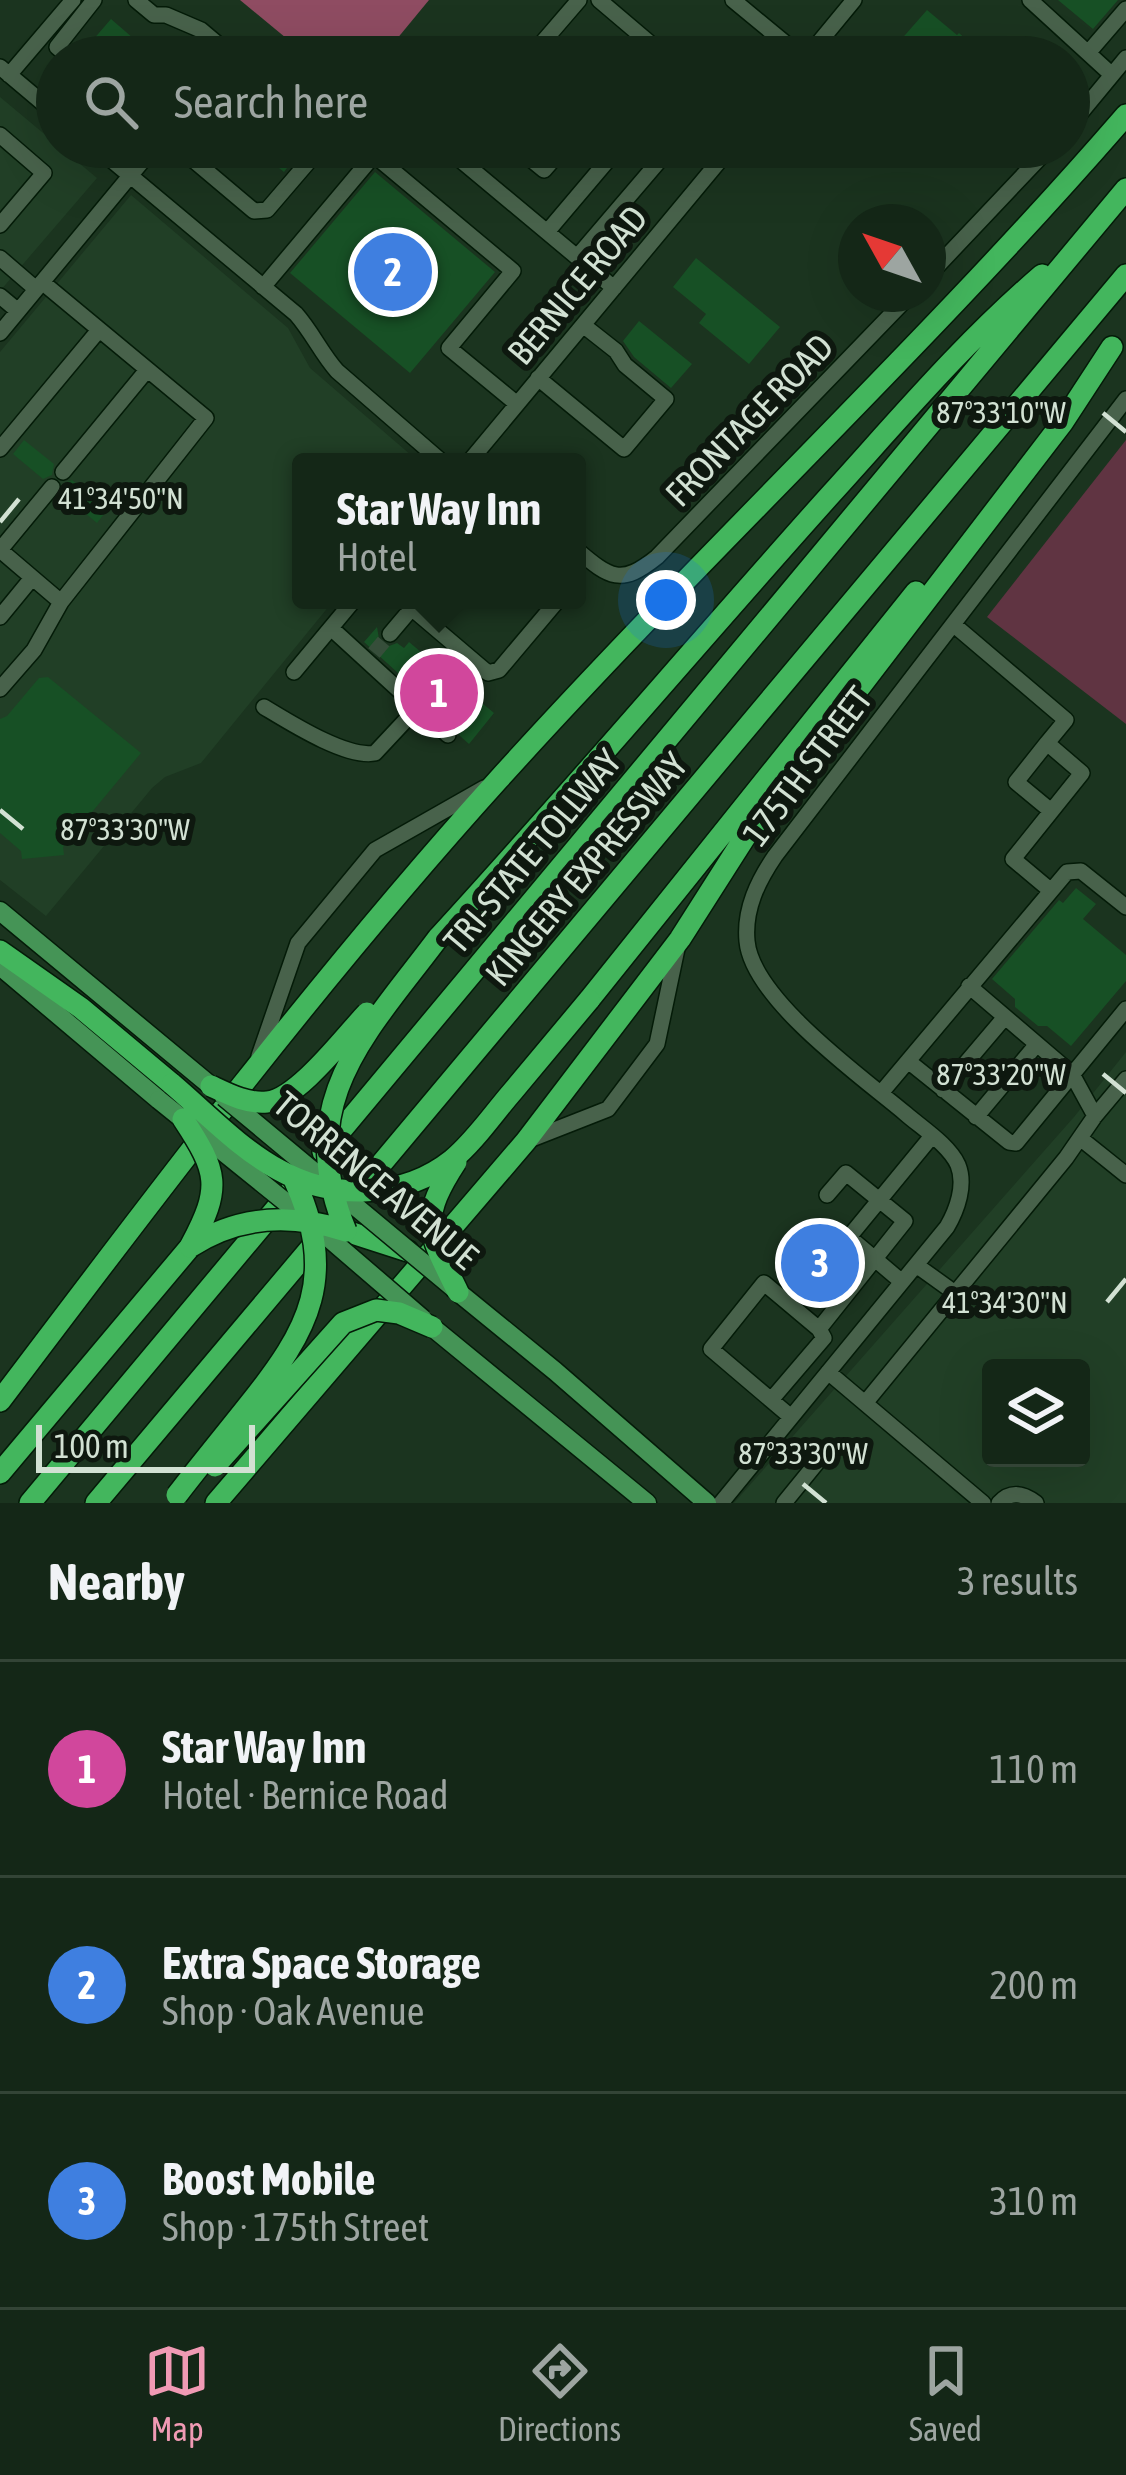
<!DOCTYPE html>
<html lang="en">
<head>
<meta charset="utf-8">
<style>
  :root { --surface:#142717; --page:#213324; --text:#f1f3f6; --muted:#9da5a1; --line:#334436; --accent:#f09ab4 }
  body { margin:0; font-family:"Asap Condensed",sans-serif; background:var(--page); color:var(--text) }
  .controls { position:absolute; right:36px; bottom:36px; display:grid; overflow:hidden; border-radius:12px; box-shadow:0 12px 48px #0002 }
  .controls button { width:108px; height:108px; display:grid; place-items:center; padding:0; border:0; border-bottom:3px solid var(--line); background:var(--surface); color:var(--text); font:60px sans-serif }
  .compass { position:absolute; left:838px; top:204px; width:108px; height:108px; border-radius:50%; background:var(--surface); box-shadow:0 12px 48px #0002; rotate:310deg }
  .scale { position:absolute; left:36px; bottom:30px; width:219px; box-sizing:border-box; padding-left:12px; border:6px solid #d2e1d3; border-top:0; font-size:33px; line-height:42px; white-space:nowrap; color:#d2e1d3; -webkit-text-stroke:9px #0e180f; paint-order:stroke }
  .you { position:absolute; left:666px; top:600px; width:42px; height:42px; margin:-30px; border:9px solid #fff; border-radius:50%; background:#1a73e8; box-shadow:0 0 0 18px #1a73e833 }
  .badge { display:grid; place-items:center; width:78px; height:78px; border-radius:50%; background:var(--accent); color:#fff; font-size:39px; font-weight:700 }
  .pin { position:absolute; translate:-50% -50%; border:6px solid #fff; box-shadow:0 3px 12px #0006 }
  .popup { position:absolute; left:292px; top:453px; width:294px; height:156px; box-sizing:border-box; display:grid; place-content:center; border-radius:12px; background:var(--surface); filter:drop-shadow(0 3px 9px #0005); font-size:39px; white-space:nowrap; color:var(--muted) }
  .popup b { font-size:45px; color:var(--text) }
  .popup::after { content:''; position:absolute; left:50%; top:100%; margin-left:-24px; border:24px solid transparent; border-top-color:var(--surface) }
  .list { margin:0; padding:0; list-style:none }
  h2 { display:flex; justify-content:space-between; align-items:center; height:156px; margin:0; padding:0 48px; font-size:51px }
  h2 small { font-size:39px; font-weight:400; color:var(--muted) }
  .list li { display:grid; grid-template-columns:78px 1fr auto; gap:36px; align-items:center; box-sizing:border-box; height:216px; padding:0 48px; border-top:3px solid var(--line) }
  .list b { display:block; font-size:45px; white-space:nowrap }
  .list p { margin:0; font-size:39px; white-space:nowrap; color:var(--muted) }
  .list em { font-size:39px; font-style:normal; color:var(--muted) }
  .icon { flex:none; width:66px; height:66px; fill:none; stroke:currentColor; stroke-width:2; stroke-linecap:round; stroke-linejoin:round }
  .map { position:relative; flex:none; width:1126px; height:1503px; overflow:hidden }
  .search { position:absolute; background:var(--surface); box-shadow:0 12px 48px #0002; left:36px; right:36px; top:36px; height:132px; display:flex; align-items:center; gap:30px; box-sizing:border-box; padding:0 42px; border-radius:66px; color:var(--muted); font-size:45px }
  .sheet { height:804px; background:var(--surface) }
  nav { display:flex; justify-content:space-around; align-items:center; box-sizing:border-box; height:168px; border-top:3px solid var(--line); background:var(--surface); font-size:33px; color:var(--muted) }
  nav a { display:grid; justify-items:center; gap:6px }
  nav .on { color:var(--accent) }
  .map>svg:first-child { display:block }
  .built { fill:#213f26; fill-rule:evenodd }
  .green { fill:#603442 }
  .forest { fill:#8f4c62 }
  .building { fill:#175025 }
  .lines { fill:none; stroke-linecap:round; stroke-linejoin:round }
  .minor-tunnel { stroke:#364e3a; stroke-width:15; stroke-dasharray:15 8; stroke-linecap:butt }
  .minor-casing { stroke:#041b08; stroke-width:18 }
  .major-casing { stroke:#041b08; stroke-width:21 }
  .highway-casing { stroke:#041b08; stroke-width:24 }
  .minor { stroke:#48624b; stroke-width:15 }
  .major { stroke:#459456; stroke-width:18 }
  .highway { stroke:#43b65d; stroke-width:21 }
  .major-bridge-casing { stroke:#041b08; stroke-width:21; stroke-linecap:butt }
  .highway-bridge-casing { stroke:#041b08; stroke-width:24; stroke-linecap:butt }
  .major-bridge { stroke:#459456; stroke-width:18 }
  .highway-bridge { stroke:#43b65d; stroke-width:21 }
  .ticks { fill:none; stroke:#d2e1d3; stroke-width:4.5 }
  .labels { text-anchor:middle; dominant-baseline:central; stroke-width:12; stroke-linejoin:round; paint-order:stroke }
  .street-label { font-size:36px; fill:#d2e1d3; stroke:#0e180f }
  .ticks-label { font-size:30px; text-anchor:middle; fill:#d2e1d3; stroke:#0e180f; stroke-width:12; stroke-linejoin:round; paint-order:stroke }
</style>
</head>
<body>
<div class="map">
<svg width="1126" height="1503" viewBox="0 0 1126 1503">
  <rect width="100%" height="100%" fill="#1b341f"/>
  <path class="built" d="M0 97 97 178 0 291Z
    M131 195 288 328 310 368 419 462H301V600H334L201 763 165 777 152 788 46 916 0 880V352Z
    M1126 1052V1503H734L1074 1117ZM991 1368H1081V1458H991Z"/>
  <path class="green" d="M1126 440V724L987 617Z"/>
  <path class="forest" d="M240 0H429L382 57H309Z"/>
  <path class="building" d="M1058 0H1118L1093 29Z
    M927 10 957 35 959 33 985 57H914L898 43Z
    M111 19 155 57H97L86 48Z
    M234 147H271L290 164 284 172 263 155 255 165Z
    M375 172 495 272 410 373 290 273Z
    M696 258 780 327 749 364 699 323 706 314 673 287Z
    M639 321 692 364 671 388 634 357 623 341Z
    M24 440 54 464 52 475 43 479 13 454Z
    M72 480 108 509 97 523 62 494 63 484Z
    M377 627 379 639 383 644 389 646 397 643 404 648 409 642 494 713 469 744 460 736 456 726 364 642Z
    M48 677 141 753 63 847 64 855 22 859 21 851 0 833V719L7 716 39 678Z
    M1076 888 1096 904 1083 919 1126 955V981L1071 1046 1047 1026H1038L1015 1007V999L992 979 1059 900 1063 903Z
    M824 1238 845 1255 816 1288 796 1270Z"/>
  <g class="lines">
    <path class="minor-tunnel" d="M374 653 390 634"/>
    <g class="minor-casing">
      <path id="minor" d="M136 0 154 15H166L201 30 233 57
        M599 0 652 45 642 57
        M733 0 802 57
        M1030 0 1112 75
        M1088 53 1126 9
        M69 57 57 47 94 0
        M530 57 579 0
        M807 57 854 0
        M0 67 57 115
        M9 75 73 0
        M1069 127 1126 58
        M0 135 44 173 0 225
        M96 147 296 314C312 332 321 353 337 371L442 462
        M178 147 254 211 267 210 321 147
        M445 147 614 288
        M516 147 544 170 564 147
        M547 232 619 147
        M577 257 671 147
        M0 258 36 289
        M928 276 1050 147
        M263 287 374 155 513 271 449 348 517 404
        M0 296 18 311
        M0 333 154 147
        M538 378 624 449 666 399 625 365 616 351 583 325
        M0 449 99 330
        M469 462 731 147
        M63 472 147 370
        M0 550 52 487
        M0 550 61 602
        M577 550C610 578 621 586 657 557L911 294
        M402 600 488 673 499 670 558 600
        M0 617 32 578
        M953 624 1066 720 1047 743 1082 773 1013 859 1050 890
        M331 628 448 735
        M390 634 412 608
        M294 672 354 600
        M0 689 34 650 61 602 206 418 42 282
        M264 707C289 722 347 759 375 753L418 707
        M1047 743 1016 782 1051 811
        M969 986 1072 1074 1095 1116
        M259 1056 298 943 375 850 484 788
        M908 1061 1009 1142 1016 1143 1126 1009
        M943 1090 1005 1017
        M881 1093 1067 872 1081 871 1126 907
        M976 1117 1037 1044
        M1080 1138 1126 1175
        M529 1140 608 1109 657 1044 677 949
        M916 1265 955 1293
        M902 1282 849 1237 932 1136
        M828 1372 983 1503
        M771 1400 824 1338 819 1329
        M866 1402 1066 1158 1095 1116 1126 1079
        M791 1417 711 1349 764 1283 819 1329 905 1221 846 1173 827 1195
        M721 1503 947 1227C957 1210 966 1185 958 1165 949 1145 922 1128 906 1114 862 1077 752 999 747 941 744 909 758 881 775 856L1126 399
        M784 1503 819 1460
        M999 1503C1011 1490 1024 1494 1036 1503"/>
    </g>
    <g class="major-casing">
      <path id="major" d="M0 911 211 1086
        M0 966 159 1100
        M458 1292 555 1371 707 1503
        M432 1327 647 1503"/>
    </g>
    <g class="highway-casing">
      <path id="highway" d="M438 938C572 792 700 640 832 493 900 418 965 341 1042 275
        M0 951 81 1008 172 1084
        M589 1000 916 592
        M323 1152 1126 189
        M351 1200 1126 275
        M346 1231 408 1251
        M0 1401C160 1189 320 977 498 780 703 553 926 346 1126 115
        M0 1473 190 1247
        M30 1503 295 1186
        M96 1503 320 1237
        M216 1503 526 1141 680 939 745 837 1063 422 1112 347"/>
    </g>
    <use href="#minor" class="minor"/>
    <use href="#major" class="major"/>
    <use href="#highway" class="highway"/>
    <g class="major-bridge-casing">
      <path id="major-bridge" d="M224 1097 456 1290
        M159 1100 309 1221 423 1319"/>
    </g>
    <g class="highway-bridge-casing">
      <path id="highway-bridge" d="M172 1084C206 1113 240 1149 279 1170 333 1200 403 1199 452 1160 475 1141 493 1114 513 1091 538 1061 564 1030 589 1000
        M211 1086C228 1094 247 1104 267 1102 297 1100 346 1035 367 1013
        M183 1119C218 1172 222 1187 191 1245
        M456 1162C417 1222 429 1232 458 1292
        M346 1231C292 1102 366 1034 438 938
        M190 1247C239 1215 291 1213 346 1231
        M215 1466 343 1323 376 1310 399 1313 432 1327
        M177 1495C200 1465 224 1436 247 1407 310 1329 339 1276 293 1177"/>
    </g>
    <use href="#major-bridge" class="major-bridge"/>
    <use href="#highway-bridge" class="highway-bridge"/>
  </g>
  <path class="ticks" d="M1103 413 1126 432M0 522 19 499M0 810 23 829M1103 1074 1126 1093M1107 1302 1126 1279M803 1484 826 1503"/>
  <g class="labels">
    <g class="street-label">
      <text transform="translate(577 285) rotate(-50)">BERNICE ROAD</text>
      <text transform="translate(749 420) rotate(-46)">FRONTAGE ROAD</text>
      <text transform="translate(807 766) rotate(-53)">175TH STREET</text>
      <text transform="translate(532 851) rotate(-50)">TRI-STATE TOLLWAY</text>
      <text transform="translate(586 869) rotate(-50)">KINGERY EXPRESSWAY</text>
      <text transform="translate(376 1180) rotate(40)">TORRENCE AVENUE</text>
    </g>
  </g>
  <g class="ticks-label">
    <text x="1001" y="423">87°33'10"W</text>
    <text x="121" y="509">41°34'50"N</text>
    <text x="125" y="840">87°33'30"W</text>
    <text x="1001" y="1085">87°33'20"W</text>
    <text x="1005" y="1313">41°34'30"N</text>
    <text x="803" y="1464">87°33'30"W</text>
  </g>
</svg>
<div class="controls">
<button><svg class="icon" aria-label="layers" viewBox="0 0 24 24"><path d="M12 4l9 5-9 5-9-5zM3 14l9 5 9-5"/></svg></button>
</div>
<svg class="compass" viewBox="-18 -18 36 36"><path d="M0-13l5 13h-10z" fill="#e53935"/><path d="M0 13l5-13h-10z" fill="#9da5a1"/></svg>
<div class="scale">100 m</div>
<div class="you"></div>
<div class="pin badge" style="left:439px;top:693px;background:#d1479c">1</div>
<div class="popup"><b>Star Way Inn</b>Hotel</div>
<div class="pin badge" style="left:393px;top:272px;background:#3f7fe0">2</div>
<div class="pin badge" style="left:820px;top:1263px;background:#3f7fe0">3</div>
<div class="search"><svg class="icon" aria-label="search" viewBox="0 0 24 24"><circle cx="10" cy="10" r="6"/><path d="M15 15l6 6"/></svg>Search here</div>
</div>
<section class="sheet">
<h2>Nearby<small>3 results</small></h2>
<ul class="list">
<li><span class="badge" style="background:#d1479c">1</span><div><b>Star Way Inn</b><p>Hotel · Bernice Road</p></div><em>110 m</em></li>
<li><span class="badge" style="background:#3f7fe0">2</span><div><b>Extra Space Storage</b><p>Shop · Oak Avenue</p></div><em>200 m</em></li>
<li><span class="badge" style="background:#3f7fe0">3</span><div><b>Boost Mobile</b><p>Shop · 175th Street</p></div><em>310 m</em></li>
</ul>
</section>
<nav>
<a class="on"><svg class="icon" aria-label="map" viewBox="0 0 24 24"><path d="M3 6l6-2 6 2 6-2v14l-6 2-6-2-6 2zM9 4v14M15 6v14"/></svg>Map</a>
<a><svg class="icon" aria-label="directions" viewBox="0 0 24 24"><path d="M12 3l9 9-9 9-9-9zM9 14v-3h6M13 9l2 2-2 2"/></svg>Directions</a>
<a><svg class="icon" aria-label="saved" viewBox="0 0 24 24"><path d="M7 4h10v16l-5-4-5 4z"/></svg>Saved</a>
</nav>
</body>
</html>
